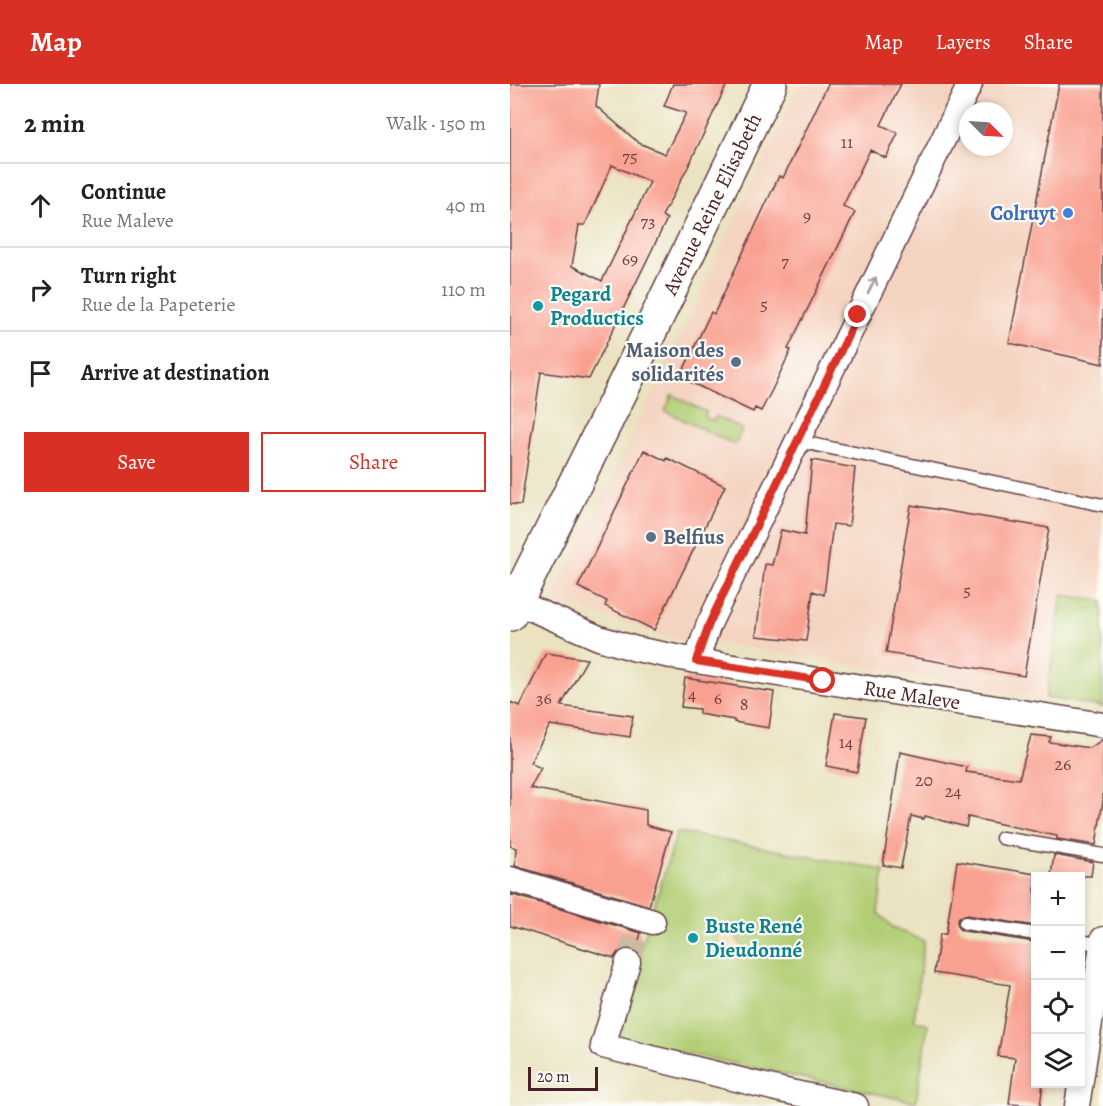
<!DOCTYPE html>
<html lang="en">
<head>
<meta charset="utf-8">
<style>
  :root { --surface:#fff; --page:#f2f2f2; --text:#222; --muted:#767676; --line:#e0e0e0; --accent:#d93025 }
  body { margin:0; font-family:Alegreya,serif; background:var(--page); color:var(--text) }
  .controls { position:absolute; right:18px; bottom:18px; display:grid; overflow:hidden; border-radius:0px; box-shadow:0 3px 9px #0003 }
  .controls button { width:54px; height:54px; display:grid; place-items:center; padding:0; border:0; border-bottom:2px solid var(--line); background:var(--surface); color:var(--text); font:30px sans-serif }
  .compass { position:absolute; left:449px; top:18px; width:54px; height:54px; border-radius:50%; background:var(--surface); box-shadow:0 3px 9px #0003; rotate:114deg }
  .scale { position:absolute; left:18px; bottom:15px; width:70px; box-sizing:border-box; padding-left:6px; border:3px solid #4a1f2b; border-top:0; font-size:16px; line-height:21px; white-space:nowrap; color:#4a1f2b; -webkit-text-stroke:4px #fdfcf7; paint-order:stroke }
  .stop { position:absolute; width:18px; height:18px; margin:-14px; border:4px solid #d93025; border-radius:50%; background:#fff }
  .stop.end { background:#d93025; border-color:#fff; box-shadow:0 2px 6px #0008 }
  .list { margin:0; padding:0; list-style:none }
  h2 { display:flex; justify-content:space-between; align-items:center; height:78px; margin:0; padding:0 24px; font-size:26px }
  h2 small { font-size:20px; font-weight:400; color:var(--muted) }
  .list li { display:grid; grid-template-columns:39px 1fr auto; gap:18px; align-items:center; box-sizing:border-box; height:84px; padding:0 24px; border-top:2px solid var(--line) }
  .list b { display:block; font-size:22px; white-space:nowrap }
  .list p { margin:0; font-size:20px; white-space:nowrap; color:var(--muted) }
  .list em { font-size:20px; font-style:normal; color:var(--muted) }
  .actions { display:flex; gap:12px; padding:18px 24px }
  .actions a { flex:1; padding:14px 0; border:2px solid var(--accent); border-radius:0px; text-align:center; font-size:21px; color:var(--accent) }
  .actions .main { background:var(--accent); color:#fff }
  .icon { flex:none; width:33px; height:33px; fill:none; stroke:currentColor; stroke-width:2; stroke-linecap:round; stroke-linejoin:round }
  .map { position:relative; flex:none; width:593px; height:1022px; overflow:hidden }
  header { display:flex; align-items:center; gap:36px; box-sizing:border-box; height:84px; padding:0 30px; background:var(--accent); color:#fff }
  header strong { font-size:28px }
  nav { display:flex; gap:33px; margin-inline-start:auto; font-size:21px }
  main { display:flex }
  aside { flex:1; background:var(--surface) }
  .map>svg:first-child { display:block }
  .built { fill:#f4d3c0; fill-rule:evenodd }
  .green { fill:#b2ce75; stroke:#7e7650; stroke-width:1.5 }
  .sand { fill:#eeda9e; stroke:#9c7c64; stroke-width:1.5 }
  .building { fill:#f9a191; fill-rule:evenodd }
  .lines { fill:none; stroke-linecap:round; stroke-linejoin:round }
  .street-tunnel { stroke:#cabba2; stroke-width:24; stroke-dasharray:24 12; stroke-linecap:butt }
  .lane-casing { stroke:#623c41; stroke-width:15 }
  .street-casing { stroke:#623c41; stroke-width:27 }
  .secondary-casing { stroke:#623c41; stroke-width:36 }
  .lane { stroke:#fff; stroke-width:12 }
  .street { stroke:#fff; stroke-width:24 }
  .secondary { stroke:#fff; stroke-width:33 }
  .oneway { stroke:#ae9aa0 }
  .route { stroke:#d93025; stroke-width:8 }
  .shop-dot { fill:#3f7fe0; stroke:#fdfcf7; stroke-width:2 }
  .culture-dot { fill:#0f9aa8; stroke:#fdfcf7; stroke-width:2 }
  .service-dot { fill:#5c6f8a; stroke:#fdfcf7; stroke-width:2 }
  .labels { text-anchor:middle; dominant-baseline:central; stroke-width:4.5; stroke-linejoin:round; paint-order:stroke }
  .number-label { font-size:18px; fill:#764044 }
  .street-label { font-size:21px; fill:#4a1f2b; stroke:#fdfcf7 }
  .shop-label { font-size:21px; font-weight:bold; fill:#366cbe; stroke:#fdfcf7; text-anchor:end }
  .culture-label { font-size:21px; font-weight:bold; fill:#0d838f; stroke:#fdfcf7; text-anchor:start }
  .service-label { font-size:21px; font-weight:bold; fill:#4e5e75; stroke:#fdfcf7; text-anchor:end }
</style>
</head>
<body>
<header>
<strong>Map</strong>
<nav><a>Map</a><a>Layers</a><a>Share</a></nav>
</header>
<main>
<aside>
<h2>2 min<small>Walk · 150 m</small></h2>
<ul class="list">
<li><svg class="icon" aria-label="ahead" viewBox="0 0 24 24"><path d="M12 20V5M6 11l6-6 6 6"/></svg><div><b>Continue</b><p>Rue Maleve</p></div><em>40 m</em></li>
<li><svg class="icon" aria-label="right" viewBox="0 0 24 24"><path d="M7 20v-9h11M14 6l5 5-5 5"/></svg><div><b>Turn right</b><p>Rue de la Papeterie</p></div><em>110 m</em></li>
<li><svg class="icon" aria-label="arrive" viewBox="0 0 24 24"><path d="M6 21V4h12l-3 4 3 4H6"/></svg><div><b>Arrive at destination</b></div></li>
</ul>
<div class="actions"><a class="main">Save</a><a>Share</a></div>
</aside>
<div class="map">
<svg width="593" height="1022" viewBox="0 0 593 1022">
  <rect width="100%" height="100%" fill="#fdfcf7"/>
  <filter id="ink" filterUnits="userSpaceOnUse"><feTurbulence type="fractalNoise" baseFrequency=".0167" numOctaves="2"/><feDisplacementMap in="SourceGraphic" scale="12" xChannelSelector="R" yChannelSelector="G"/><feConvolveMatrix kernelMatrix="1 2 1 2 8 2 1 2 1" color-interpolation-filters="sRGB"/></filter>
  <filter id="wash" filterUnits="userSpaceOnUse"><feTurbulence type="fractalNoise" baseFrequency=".008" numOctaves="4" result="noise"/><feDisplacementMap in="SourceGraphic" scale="24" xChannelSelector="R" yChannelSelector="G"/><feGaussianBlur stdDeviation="1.35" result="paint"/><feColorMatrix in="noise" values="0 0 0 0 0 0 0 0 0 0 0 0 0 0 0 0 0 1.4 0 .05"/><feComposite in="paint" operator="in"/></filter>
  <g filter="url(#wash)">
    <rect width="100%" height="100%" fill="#eae2c0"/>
    <path class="built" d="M290 0H593V623L215 560 160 554 43 516ZM458 27H494V63H458Z"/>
    <path class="green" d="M162 311 196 328 195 333 204 337 206 332 232 345 225 361 155 327Z
      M552 511 593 517V623L536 614Z
      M167 748 374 786 368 829 384 844 414 857 404 936 418 940 406 1018 103 954Z"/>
    <path class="sand" d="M222 838 224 848 235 867 222 871C203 866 203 845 222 838Z"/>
    <g id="blocks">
      <path class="building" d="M0 0H89L86 22 129 59 155 70 176 29 154 22 163 0H217L178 83 152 132 157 135 79 295 31 288 11 421 0 420ZM102 81 140 98 92 197 62 182 69 141H75Z
        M318 0H391L371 41 388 49 376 74 360 66 333 122 345 128 278 265 281 266 262 306 251 327 245 324 243 328 178 297 179 293 172 289 201 228 204 230 269 92 273 94Z
        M549 0H593V280L499 259Z
        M134 366 156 377 157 374 215 402 144 546 95 522 97 517 68 503Z
        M302 376 345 384 339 442 323 440 314 511 303 507 296 557 246 552 255 480 262 481 271 446 295 451Z
        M401 421 539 444 514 592 376 569Z
        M36 569 77 575 51 622 123 632 120 653 40 641 20 679 31 684 20 704 136 726V741L161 748 139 822 5 782 6 764 0 762V618L10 622Z
        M175 594 264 608 259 644 224 638V636L189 630V625L171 623Z
        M325 629 356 633 347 688 316 682Z
        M521 651 541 653 539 658 580 664 593 655V717L586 761 547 755V752L458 733 456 743 415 732 414 735 401 732 391 784 373 781 390 668 457 683 456 688 509 695Z
        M544 771 583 778 581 792H541Z
        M447 777 525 790V842L456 831 449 833 447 838 449 845 454 847 525 858V999H533L530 1022 499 1020 505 974 488 972 500 901 424 889 430 850H436Z
        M0 810 131 849 126 867 114 864 108 868 104 874 0 842Z"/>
    </g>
  </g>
  <g filter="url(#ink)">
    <use href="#blocks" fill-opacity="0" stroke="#623c41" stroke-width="1.5"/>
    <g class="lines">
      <path class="street-tunnel" d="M118 878 128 844"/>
      <g class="lane-casing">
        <path id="lane" d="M287 357 593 421
          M492 754 593 771
          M455 839 526 850
          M570 857 592 861"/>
      </g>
      <g class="street-casing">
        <path id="street" d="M6 518 89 554 126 565 186 577 593 641
          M186 577 199 540 460 0
          M0 795 143 838
          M118 878 93 962 271 1006 346 1022
          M567 1022 593 855"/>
      </g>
      <g class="secondary-casing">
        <path id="secondary" d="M0 530 116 297 260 0"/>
      </g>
      <use href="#lane" class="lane"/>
      <use href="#street" class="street"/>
      <use href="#secondary" class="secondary"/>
    </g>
    <defs><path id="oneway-shaft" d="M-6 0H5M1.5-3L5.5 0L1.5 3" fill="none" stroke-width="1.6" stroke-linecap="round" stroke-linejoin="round" transform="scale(1.5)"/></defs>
    <use class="oneway" href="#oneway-shaft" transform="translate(362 201) rotate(-64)"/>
  </g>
  <g class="lines" filter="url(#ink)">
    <path class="route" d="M313 597 186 577 199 540 348 231"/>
  </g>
  <circle class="shop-dot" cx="558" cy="129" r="6"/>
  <g class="culture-dot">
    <circle cx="28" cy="222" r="6"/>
    <circle cx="183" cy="854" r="6"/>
  </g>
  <g class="service-dot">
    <circle cx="226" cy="278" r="6"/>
    <circle cx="141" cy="453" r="6"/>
  </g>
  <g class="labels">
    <g class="number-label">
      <text x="337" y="58">11</text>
      <text x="120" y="72">75</text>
      <text x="297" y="132">9</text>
      <text x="138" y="137">73</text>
      <text x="120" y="175">69</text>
      <text x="275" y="177">7</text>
      <text x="254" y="220">5</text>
      <text x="457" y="506">5</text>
      <text x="182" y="610">4</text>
      <text x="34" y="614">36</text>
      <text x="208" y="614">6</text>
      <text x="234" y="620">8</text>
      <text x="336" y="658">14</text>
      <text x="553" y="680">26</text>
      <text x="414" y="696">20</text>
      <text x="443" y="707">24</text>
    </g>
    <g class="street-label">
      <text transform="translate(202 120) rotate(-64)">Avenue Reine Elisabeth</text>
      <text transform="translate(402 611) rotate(9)">Rue Maleve</text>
    </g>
    <g class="shop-label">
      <text x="546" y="129">Colruyt</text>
    </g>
    <g class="culture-label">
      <text x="40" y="210">Pegard<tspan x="40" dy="24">Productics</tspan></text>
      <text x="195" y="842">Buste René<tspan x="195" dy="24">Dieudonné</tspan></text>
    </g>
    <g class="service-label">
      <text x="214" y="266">Maison des<tspan x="214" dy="24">solidarités</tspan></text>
      <text x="153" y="453" text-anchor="start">Belfius</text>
    </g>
  </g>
</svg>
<div class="controls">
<button>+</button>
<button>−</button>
<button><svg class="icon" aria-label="locate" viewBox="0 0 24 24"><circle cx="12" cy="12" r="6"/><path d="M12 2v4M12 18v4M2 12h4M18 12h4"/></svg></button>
<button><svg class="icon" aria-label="layers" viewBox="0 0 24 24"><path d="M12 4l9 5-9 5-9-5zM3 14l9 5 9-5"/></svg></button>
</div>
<svg class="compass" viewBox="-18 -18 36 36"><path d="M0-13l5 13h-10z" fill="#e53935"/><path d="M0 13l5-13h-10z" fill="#767676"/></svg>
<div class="scale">20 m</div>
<div class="stop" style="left:313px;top:597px"></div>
<div class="stop end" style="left:348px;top:231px"></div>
</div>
</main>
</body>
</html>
